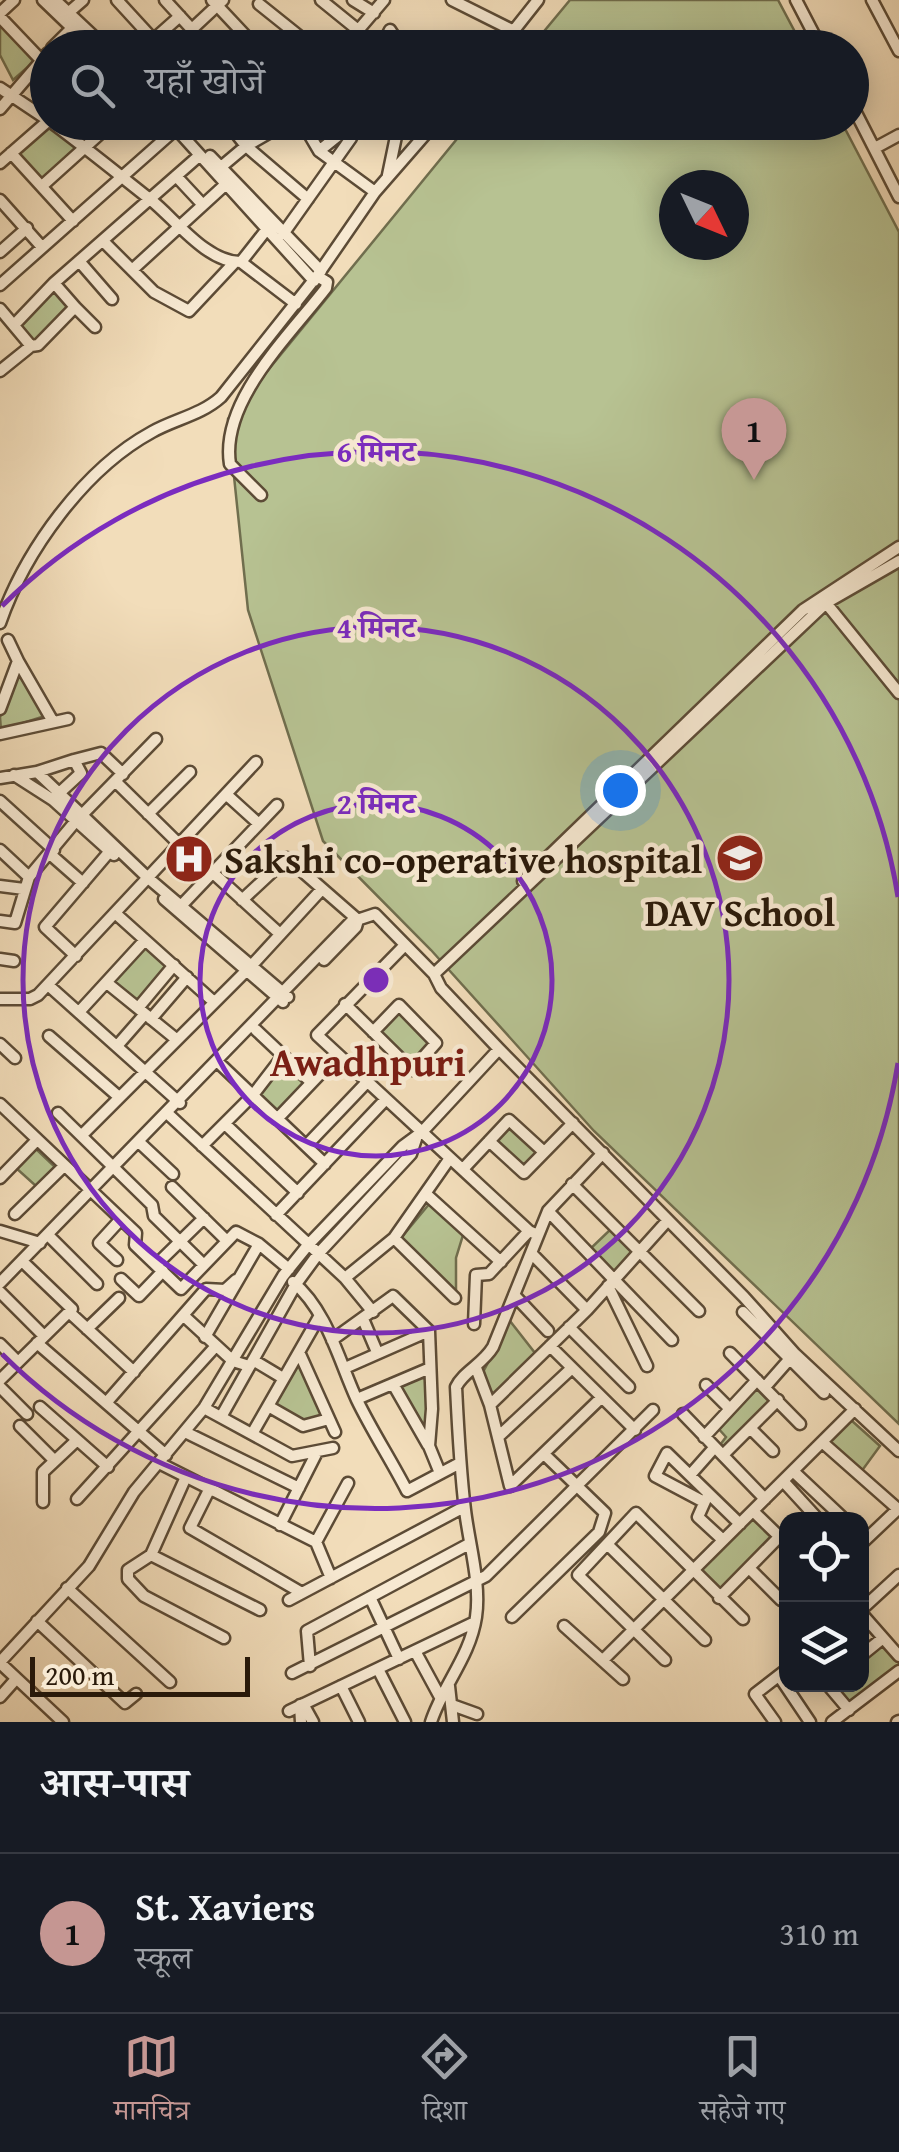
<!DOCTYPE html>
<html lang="hi">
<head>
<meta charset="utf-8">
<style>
  :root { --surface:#171b24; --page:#20242c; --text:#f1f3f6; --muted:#9ea1a6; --line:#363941; --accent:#c59692 }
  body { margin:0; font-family:"Gentium Book Plus","Noto Serif Devanagari",serif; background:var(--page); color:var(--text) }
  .controls { position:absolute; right:30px; bottom:30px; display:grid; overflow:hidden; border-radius:20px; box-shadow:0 5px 25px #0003 }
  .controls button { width:90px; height:90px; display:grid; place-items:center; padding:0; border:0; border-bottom:2px solid var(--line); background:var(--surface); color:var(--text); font:50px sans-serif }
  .compass { position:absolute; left:659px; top:170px; width:90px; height:90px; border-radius:50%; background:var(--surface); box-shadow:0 5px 25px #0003; rotate:133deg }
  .scale { position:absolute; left:30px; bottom:25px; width:220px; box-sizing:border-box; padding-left:10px; border:5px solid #2a1a0a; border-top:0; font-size:28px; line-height:35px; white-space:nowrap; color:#2a1a0a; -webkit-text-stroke:8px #f7e9d2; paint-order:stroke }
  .you { position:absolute; left:620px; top:790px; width:35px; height:35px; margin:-25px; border:8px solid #fff; border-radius:50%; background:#1a73e8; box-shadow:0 0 0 15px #1a73e833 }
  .badge { display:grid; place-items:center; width:65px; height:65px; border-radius:50%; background:var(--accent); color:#111; font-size:32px; font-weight:700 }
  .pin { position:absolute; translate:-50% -82px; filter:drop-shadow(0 2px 5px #0008) }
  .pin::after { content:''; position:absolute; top:52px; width:35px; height:30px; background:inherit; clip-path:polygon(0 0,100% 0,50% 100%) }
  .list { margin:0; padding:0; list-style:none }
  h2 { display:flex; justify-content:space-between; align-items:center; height:130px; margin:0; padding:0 40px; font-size:42px }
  h2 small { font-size:32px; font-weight:400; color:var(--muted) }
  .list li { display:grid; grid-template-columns:65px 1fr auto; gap:30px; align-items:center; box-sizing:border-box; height:160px; padding:0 40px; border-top:2px solid var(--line) }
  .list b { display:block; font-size:38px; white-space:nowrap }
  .list p { margin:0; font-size:32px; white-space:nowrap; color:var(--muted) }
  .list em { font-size:32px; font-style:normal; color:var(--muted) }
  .icon { flex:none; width:55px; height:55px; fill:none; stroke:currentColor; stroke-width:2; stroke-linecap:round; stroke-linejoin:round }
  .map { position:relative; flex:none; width:899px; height:1722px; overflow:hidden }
  .search { position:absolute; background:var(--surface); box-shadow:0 5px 25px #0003; left:30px; right:30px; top:30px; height:110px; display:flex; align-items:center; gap:25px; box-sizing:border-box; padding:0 35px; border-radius:55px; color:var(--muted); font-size:38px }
  .sheet { height:290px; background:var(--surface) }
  nav { display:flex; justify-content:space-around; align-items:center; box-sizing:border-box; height:140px; border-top:2px solid var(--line); background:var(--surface); font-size:28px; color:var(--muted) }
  nav a { display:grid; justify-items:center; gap:5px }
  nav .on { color:var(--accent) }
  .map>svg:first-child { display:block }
  .green { fill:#b7c292; stroke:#706e4e; stroke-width:2.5; fill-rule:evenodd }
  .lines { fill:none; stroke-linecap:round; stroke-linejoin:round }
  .minor-casing { stroke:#5c4b36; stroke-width:15 }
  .minor { stroke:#f7e9d2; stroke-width:10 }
  .ring { fill:none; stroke:#7b2cbf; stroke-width:5 }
  .labels { text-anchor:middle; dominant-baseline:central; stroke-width:9; stroke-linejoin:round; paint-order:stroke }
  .poi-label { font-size:38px; font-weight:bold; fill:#2a1a0a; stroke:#f7e9d2; text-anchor:start }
  .neighbourhood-label { font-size:40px; font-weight:bold; fill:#7a1f14; stroke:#f7e9d2 }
  .centre { fill:#7b2cbf; stroke:#f7e9d2; stroke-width:5 }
  .ring-label { font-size:30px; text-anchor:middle; font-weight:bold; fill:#7b2cbf; stroke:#f7e9d2; stroke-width:9; stroke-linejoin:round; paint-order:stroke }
</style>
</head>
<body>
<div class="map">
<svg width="899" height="1722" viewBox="0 0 899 1722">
  <rect width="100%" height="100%" fill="#f2ddba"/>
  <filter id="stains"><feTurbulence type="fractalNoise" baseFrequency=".002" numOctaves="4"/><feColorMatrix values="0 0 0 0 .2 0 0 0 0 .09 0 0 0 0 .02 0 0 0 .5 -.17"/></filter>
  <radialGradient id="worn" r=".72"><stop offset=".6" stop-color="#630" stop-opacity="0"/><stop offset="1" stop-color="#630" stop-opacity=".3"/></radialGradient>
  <path class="green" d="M570 0H778L803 47H531Z
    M0 23 37 59 13 80 0 55Z
    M470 123H842L899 232V1424L594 1131 431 950 323 841 248 610 228 419ZM674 185H734V245H674Z
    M49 124 80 147 42 180 17 153Z
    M53 288 71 308 35 344 17 325Z
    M18 670 45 716 1 730 0 717Z
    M145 945 169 966 136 1003 111 982Z
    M398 1010 431 1041 412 1065 376 1031Z
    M283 1060 306 1081 277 1115 257 1095Z
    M510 1123 541 1151 525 1169 493 1142Z
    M35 1148 55 1167 36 1186 16 1168Z
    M430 1203 463 1235 456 1258V1291L401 1238Z
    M612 1228 634 1250 613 1273 589 1250Z
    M510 1321 535 1353 492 1398 482 1374Z
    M298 1360 324 1416 309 1422 274 1405Z
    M427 1373 428 1442 398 1386Z
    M756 1385 771 1401 726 1449 720 1445 726 1437 717 1427Z
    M851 1420 880 1446 861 1472 827 1442Z
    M753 1517 773 1537 718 1591 697 1570Z
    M881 1643 899 1662V1667L849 1705 833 1685 862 1684V1658Z"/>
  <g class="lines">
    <g class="minor-casing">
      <path id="minor" d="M43 0 93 48
        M55 0 106 48
        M117 0 161 48
        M165 0 209 48
        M212 0 257 48
        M321 0 358 30
        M353 0 374 13
        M452 0 514 31
        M796 0 821 48
        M872 0 899 51
        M259 4 314 48
        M0 13 14 0
        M68 13 83 0
        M0 17 41 60
        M192 29 223 0
        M52 48 73 27
        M144 48 180 16
        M343 48 384 0
        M381 48 390 30 402 48
        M500 48 538 0
        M0 88 48 120
        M852 105 899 197
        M0 109 48 53
        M51 122C85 147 118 174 151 200 175 219 207 263 241 262
        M170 122 314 281
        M227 122 246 146 308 199
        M302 122 319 151 375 192
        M361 128 363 122
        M875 148 899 135
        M319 151 345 130
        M11 153 73 221
        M210 156 321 271
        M0 163 48 121
        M221 167 246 146 288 122
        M388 175 399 122
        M176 176 203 205
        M42 186 113 122
        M0 200 41 246
        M267 229 241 262 296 304
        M283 234 351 138
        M103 241 154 292 189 311 234 263
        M0 252 27 228
        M79 261 112 299
        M132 270 226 184
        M0 285 176 129
        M75 307 95 327
        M0 309 31 346
        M14 325 54 283 200 155
        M0 371 31 346 38 345 75 307 54 283
        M261 495 230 464C220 401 290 335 326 288L327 282 317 276
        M826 603 899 693
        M0 623C25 551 84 469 152 432 175 419 201 415 221 397L317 276 375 192 436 122
        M8 640 18 661
        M0 709 18 661 52 720
        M0 734 68 719
        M74 760 101 753 123 774
        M37 772 74 760 81 773 55 797
        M14 775 53 800 114 855
        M0 778 37 772 147 877 288 997
        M116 782 179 844
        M227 795 259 824
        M0 801 54 850
        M148 814 190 772
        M0 850 29 877
        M50 854 83 883
        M212 872 280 934
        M523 881 803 610 899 547
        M0 886 24 889
        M164 899 283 1002
        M242 900 287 858 358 920
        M178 909 277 805
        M115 913 214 1002
        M0 921 15 923 29 877 75 822 156 739
        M405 945 317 1035 529 1231 538 1235
        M76 956 45 927 110 851
        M0 959 14 961
        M324 960 356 927 358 920
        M434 974 826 603 899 561
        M107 983 176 1039
        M48 985 180 1103
        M0 999H30L38 995 256 762
        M345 1004 412 1070 436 1043 399 1005 373 1032
        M138 1008 174 965
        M79 1012 145 940
        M151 1019 187 977
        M256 1030 311 1082
        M49 1036 119 1097
        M0 1044 15 1058
        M117 1046 145 1014
        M221 1065 325 1164
        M0 1104 136 1233 135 1245 181 1289 236 1232 259 1244 289 1269
        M58 1113 152 1205 154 1216 204 1265
        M167 1113 345 1278 373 1312
        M277 1119 338 1055
        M225 1124 298 1193
        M82 1135 253 964 322 889
        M489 1141 524 1173 573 1123
        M141 1144 173 1174
        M202 1146 253 1095 283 1056
        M306 1146 367 1082
        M463 1169 509 1120 544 1152
        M0 1178 36 1141
        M572 1184 699 1311
        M172 1187 226 1240
        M426 1194 501 1262
        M548 1211 672 1340
        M15 1214 64 1166
        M276 1215 386 1099
        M0 1231 40 1243
        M51 1238 97 1284
        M394 1238 455 1298
        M531 1253 587 1310
        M117 1260 99 1243 121 1219
        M157 1264 204 1218
        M345 1278 394 1238 450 1158
        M121 1279 139 1296 163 1271
        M293 1282C327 1310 339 1361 357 1400 372 1431 391 1460 407 1491L460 1463
        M0 1283 351 922 375 914 434 974 441 988 499 1049 744 1297 795 1354 899 1451
        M608 1286 647 1366
        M0 1292 44 1336
        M515 1296 548 1331
        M69 1312 134 1372
        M743 1312 824 1393
        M184 1316 233 1361 249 1366
        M363 1319 377 1352
        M474 1324 476 1275 489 1274 529 1231
        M569 1327 629 1387
        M87 1329 119 1298
        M205 1337 259 1244
        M332 1340 393 1296 429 1331 432 1409 429 1446 440 1473
        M37 1343 166 1455
        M0 1344 18 1362
        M550 1346 635 1430
        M299 1352 335 1432
        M730 1353 800 1424
        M253 1360 283 1378
        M345 1368 429 1331
        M476 1368 490 1405 510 1486 601 1398
        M0 1380 72 1309 22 1261
        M393 1384 428 1445
        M706 1385 730 1409
        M0 1387 27 1414
        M765 1387 794 1354
        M357 1399 430 1368
        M106 1403 206 1289 225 1290 236 1280
        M490 1405 587 1310 668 1220
        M268 1406 303 1426 329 1419
        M40 1407 108 1467
        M204 1408 292 1456 333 1448
        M683 1414 765 1499
        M221 1417 296 1284 318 1254 411 1154 416 1139
        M20 1426 54 1460
        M750 1428 773 1451
        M185 1432 299 1488
        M252 1434 319 1317
        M498 1437 572 1368
        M704 1437 757 1380
        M822 1442 899 1510
        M723 1455 778 1400
        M159 1463 316 1542
        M793 1471 845 1520
        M691 1474 714 1448
        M185 1479 151 1555 260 1610
        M783 1481 816 1517
        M209 1490 190 1528 302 1593
        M77 1499 215 1347
        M706 1499 698 1517 723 1540
        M43 1502V1472L76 1441
        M704 1502 655 1476 667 1453 740 1524
        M753 1511 786 1543
        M280 1525 317 1452
        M862 1543 898 1509
        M608 1545 705 1640
        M151 1555 128 1570V1579L144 1596 224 1638
        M749 1568 781 1600
        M331 1578 316 1542 348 1483
        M67 1588 170 1682
        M370 1597 399 1659
        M719 1598 779 1537
        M289 1600 464 1507
        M862 1609 899 1575
        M862 1614 899 1656
        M512 1617 599 1532 605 1513 545 1455
        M37 1621 125 1703 136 1694
        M564 1626 623 1679
        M415 1651 440 1697
        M862 1655 883 1638
        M604 1659 855 1409
        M665 1660 578 1575 636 1513 743 1619
        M0 1662 89 1566 134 1492 204 1408 283 1276 308 1245 403 1146 422 1132 499 1049
        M0 1663 63 1722
        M310 1666 307 1631 469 1544
        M378 1669 405 1722
        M292 1673 486 1576 653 1410
        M779 1676 810 1722
        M827 1684 849 1710
        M341 1686 359 1722
        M449 1686 453 1722
        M0 1697 16 1679
        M303 1704 313 1722
        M300 1705 301 1722
        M452 1705 477 1714
        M289 1711 475 1622
        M431 1722C443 1685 470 1657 476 1617 481 1583 469 1544 465 1510 460 1469 458 1428 456 1387 463 1372 483 1364 493 1347L548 1211 603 1153
        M775 1722 755 1694 786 1670
        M832 1722 899 1671
        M897 1722 899 1721"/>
    </g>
    <use href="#minor" class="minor"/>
  </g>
  <g class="ring">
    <circle cx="376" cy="980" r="176"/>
    <circle cx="376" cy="980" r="353"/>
    <path d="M898 1063A529 529 0 0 1 2 1354M2 606A529 529 0 0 1 898 897"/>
  </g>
  <defs>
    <g id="school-disc" transform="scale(2.5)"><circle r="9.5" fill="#8f2418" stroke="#f7e9d2"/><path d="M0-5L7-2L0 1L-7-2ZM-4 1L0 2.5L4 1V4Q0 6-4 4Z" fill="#fff"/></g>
    <g id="hospital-disc" transform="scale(2.5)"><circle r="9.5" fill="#8f2418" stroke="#f7e9d2"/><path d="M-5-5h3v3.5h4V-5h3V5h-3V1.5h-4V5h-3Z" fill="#fff"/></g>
  </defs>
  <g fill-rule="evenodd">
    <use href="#school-disc" x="740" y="858"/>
    <use href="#hospital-disc" x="189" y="859"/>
  </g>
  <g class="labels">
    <g class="poi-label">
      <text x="224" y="859">Sakshi co-operative hospital</text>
      <text x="740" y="912" text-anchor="middle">DAV School</text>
    </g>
    <g class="neighbourhood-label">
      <text x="368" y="1061">Awadhpuri</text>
    </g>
  </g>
  <circle cx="376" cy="980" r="15" class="centre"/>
  <g class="ring-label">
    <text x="376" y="462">6 मिनट</text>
    <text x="376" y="638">4 मिनट</text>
    <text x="376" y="814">2 मिनट</text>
  </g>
  <rect width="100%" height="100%" filter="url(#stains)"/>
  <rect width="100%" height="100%" fill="url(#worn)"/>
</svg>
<div class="controls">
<button><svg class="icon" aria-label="locate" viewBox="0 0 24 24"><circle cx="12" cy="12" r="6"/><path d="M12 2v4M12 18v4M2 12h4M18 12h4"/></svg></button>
<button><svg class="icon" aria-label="layers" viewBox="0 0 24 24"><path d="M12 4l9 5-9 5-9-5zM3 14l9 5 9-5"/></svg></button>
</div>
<svg class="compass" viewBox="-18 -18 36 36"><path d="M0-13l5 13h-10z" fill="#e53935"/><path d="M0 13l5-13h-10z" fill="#9ea1a6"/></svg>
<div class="scale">200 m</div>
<div class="you"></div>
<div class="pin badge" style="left:754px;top:480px">1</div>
<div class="search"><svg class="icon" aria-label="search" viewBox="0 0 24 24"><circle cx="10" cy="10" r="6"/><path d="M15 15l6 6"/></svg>यहाँ खोजें</div>
</div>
<section class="sheet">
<h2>आस-पास<small></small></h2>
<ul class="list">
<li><span class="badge">1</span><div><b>St. Xaviers</b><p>स्कूल</p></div><em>310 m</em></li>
</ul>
</section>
<nav>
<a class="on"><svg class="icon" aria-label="map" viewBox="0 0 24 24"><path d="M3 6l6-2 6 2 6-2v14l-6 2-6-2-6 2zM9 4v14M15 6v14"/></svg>मानचित्र</a>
<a><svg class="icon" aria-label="directions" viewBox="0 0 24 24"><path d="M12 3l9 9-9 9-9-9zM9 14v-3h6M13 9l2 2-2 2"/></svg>दिशा</a>
<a><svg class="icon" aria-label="saved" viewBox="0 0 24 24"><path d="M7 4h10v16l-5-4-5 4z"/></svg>सहेजे गए</a>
</nav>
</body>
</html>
